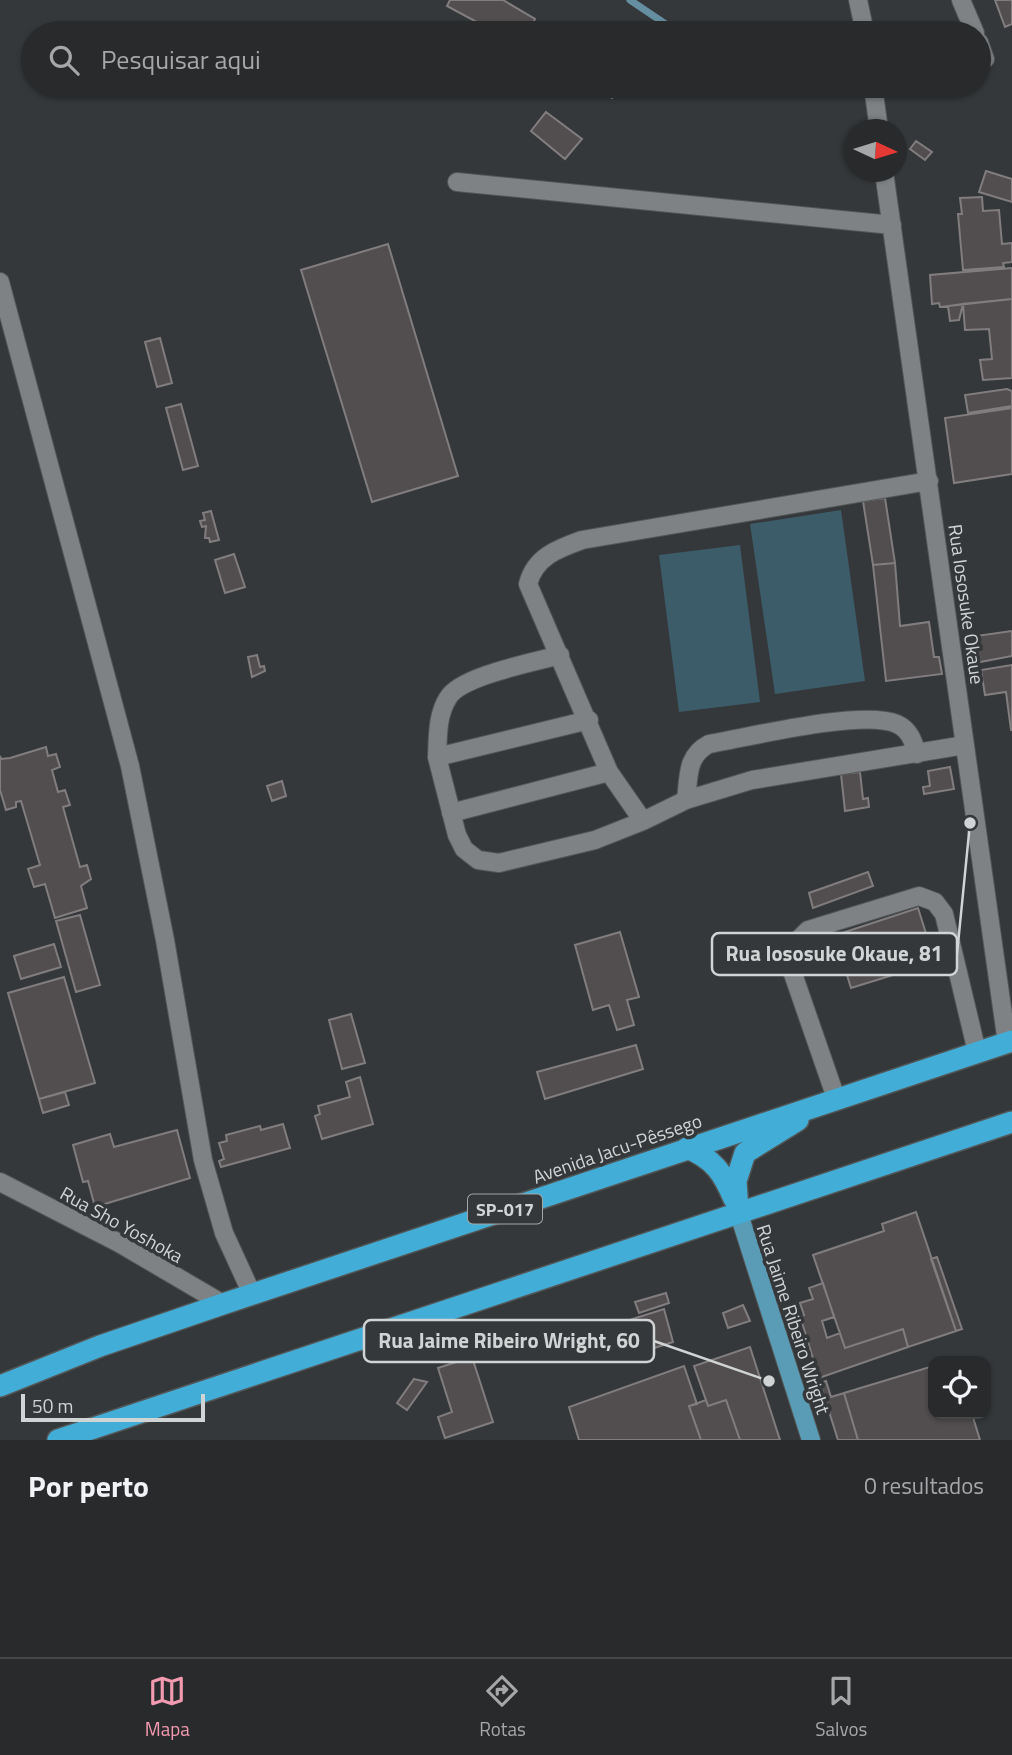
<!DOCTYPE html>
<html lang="pt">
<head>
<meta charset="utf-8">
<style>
  :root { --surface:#282a2c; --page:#343638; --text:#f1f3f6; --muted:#a5a7a9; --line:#444648; --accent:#f29ab0 }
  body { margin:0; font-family:"Titillium Web",sans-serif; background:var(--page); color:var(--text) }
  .controls { position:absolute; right:21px; bottom:21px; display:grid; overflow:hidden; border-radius:14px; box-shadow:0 2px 5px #0004 }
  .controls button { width:63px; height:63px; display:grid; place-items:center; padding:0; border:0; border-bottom:2px solid var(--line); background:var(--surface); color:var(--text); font:35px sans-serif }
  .compass { position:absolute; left:844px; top:119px; width:63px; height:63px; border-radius:50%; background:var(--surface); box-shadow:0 2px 5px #0004; rotate:94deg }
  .scale { position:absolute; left:21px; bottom:18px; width:184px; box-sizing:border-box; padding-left:7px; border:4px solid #d1d4d5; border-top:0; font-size:19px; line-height:24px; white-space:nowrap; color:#d1d4d5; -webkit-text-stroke:5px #35383a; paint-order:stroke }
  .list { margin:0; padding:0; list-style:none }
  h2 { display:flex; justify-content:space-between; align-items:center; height:91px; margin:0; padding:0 28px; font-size:30px }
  h2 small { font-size:23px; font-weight:400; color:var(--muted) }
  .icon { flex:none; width:38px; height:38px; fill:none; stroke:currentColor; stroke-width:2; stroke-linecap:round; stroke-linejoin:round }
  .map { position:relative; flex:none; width:1012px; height:1440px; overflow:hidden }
  .search { position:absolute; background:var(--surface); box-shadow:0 2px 5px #0004; left:21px; right:21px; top:21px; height:77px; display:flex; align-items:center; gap:18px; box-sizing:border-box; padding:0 24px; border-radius:38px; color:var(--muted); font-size:26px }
  .sheet { height:217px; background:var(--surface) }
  nav { display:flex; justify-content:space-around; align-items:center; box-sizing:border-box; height:98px; border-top:2px solid var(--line); background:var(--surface); font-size:19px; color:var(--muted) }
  nav a { display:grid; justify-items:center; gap:4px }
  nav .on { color:var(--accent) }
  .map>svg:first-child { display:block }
  .green { fill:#3d5c6a }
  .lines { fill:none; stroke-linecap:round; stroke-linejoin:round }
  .stream { stroke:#658fa1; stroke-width:7 }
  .building { fill:#524e4f; stroke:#817d7e; stroke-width:2 }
  .minor-casing { stroke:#525657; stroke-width:20 }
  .major-casing { stroke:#525657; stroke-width:20 }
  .highway-casing { stroke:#525657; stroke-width:24 }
  .minor { stroke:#7e8284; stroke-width:18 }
  .major { stroke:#5a9cb6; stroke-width:18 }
  .highway { stroke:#42aed7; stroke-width:21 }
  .labels { text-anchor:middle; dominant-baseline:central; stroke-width:7; stroke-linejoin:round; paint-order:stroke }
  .shield { fill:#35383a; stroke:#a2a5a6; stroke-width:2 }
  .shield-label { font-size:18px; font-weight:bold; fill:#d1d4d5 }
  .street-label { font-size:19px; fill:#d1d4d5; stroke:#35383a }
  .leader { fill:none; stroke:#d1d4d5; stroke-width:2.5 }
  .callout-dot { fill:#d1d4d5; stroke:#35383a; stroke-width:2.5 }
  .callout { fill:#35383a; stroke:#d1d4d5; stroke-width:2.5 }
  .callout-label { font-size:21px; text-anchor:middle; font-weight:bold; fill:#d1d4d5 }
</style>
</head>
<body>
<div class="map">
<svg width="1012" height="1440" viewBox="0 0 1012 1440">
  <rect width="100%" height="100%" fill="#35383a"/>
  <path class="green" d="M841 510 865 681 775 694 750 524Z
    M740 545 760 702 679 712 659 555Z"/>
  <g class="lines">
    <path class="stream" d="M630 0 679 33"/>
  </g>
  <path class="building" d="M450 0H503L535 19 528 33H497L447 6Z
    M995 0H1012V24L1005 27Z
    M548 22 558 26 555 33H544Z
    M583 86H617L612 98Z
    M546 112 582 139 565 159 531 131Z
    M916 141 932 152 925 160 910 149Z
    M986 171 1012 179V202L979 192Z
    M982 197 983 211 999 210 1002 244 1012 243V262L1003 263 1004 267 963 270 958 214H962L960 198Z
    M388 244 458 476 372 502 301 270Z
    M1012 268V299L940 307 939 303 932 304 930 275Z
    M1012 299V378L983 380 980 360 992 359 989 329 965 330 963 304Z
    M963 304 959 320 950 321 948 306Z
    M160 338 172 383 157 387 145 342Z
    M1007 389 1012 391V406L968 413 965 395Z
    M181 404 198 466 183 470 166 408Z
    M1012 408V474L954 483 945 418Z
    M885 498 895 563 873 565 863 501Z
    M211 511 219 540 210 542 209 538H205L206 526 202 527 200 521 205 520 203 513Z
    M234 554 245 587 225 593 215 560Z
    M895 563 900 626 929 622 934 657H939L942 674 886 681 873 565Z
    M1012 631V656L980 662 976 636Z
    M257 655 260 667 264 666 265 671 252 677 248 657Z
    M1012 665V730H1011L1006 692 985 695 981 670Z
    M46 747 48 756 56 754 60 767 52 770 58 792 65 790 70 805 63 807 80 867 87 865 91 879 81 886 87 908 55 918 45 884 34 887 28 869 40 865 21 801 16 802V807L6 810 0 790V756L1 759 10 758Z
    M950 767 954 789 924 794 923 787 930 786 928 771Z
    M860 772 863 799 868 798 869 807 845 811 841 774Z
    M282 781 286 796 272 801 267 786Z
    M868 872 873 886 813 908 809 893Z
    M918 908 935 962 851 988 838 946 831 949 827 938Z
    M80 915 100 985 76 992 56 921Z
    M620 932 639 997 627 1000 634 1025 617 1030 609 1005 593 1010 575 945Z
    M54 944 61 967 21 979 14 956Z
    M64 977 95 1083 39 1099 8 993Z
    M351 1014 365 1063 342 1069 329 1020Z
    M636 1045 643 1069 545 1099 537 1072Z
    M360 1077 373 1124 322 1139 315 1116 320 1114 318 1106 350 1097 346 1082Z
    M65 1092 69 1105 43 1113 39 1099Z
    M283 1124 290 1148 221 1167 219 1161 224 1159 219 1143 227 1141 226 1135 260 1126 261 1130Z
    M177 1130 190 1178 95 1207 88 1181 83 1182 73 1145 110 1134 114 1147Z
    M916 1212 956 1331 908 1347 903 1329 845 1348 813 1255 884 1231 882 1224Z
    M937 1257 962 1329 956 1331 931 1259Z
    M823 1283 834 1317 822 1321 827 1338 840 1333 845 1348 903 1329 908 1347 819 1378 800 1316 804 1315 800 1303 813 1299 809 1288Z
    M666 1293 669 1303 639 1313 635 1302Z
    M743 1305 750 1321 728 1328 723 1313Z
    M664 1309 673 1342 623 1358 614 1325Z
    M750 1347 780 1440H740L726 1400 708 1406 694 1366Z
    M472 1357 493 1422 445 1438 438 1417 452 1412 438 1368Z
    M684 1366 697 1404 689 1406 701 1440H579L569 1407Z
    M933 1366V1414H972L980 1440H858L844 1393Z
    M414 1379 427 1382 407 1410 397 1403Z
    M826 1381 831 1397 844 1393 858 1440H838L820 1383Z
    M706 1400 708 1406 726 1400 740 1440H701L689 1406Z"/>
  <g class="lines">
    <g class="minor-casing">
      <path id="minor" d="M858 0 865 33
        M961 0 975 33
        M979 42 985 59
        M873 86 879 130
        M884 172 1007 1043
        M457 182 892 225
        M0 282 130 766 165 940 203 1160 224 1233 252 1294
        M929 481 582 540C557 549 535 557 528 584L609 772 643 821 686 800 752 780 965 745
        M589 720 437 757 457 835 464 849 478 860 499 863 595 840 643 821
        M437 757C438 737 437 715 448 698 460 676 535 662 560 655
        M686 800C689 777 686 756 709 744 750 737 862 709 897 724 910 730 913 741 917 754
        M451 813 609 772
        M836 1098 792 971 791 956 795 943 808 930 919 896 935 902 944 914 977 1052
        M0 1182 119 1243 223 1304"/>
    </g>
    <g class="major-casing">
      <path id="major" d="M738 1211 811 1440"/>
    </g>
    <g class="highway-casing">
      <path id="highway" d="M687 1148C714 1159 723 1173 734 1199
        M738 1211 736 1181 745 1153 798 1120
        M0 1386 100 1346 223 1304 1012 1041
        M58 1440 1012 1122"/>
    </g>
    <use href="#minor" class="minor"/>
    <use href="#major" class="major"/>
    <use href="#highway" class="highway"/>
  </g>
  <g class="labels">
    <rect class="shield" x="468" y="1194.5" width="74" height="29" rx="5"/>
    <g class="shield-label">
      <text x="505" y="1209">SP-017</text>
    </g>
    <g class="street-label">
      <text transform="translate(967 604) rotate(82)">Rua Iososuke Okaue</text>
      <text transform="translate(617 1148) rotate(-19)">Avenida Jacu-Pêssego</text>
      <text transform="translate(122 1224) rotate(29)">Rua Sho Yoshoka</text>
      <text transform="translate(794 1319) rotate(72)">Rua Jaime Ribeiro Wright</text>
    </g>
  </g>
  <path class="leader" d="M970 823L957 954M769 1381L654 1341"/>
  <g class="callout-dot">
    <circle cx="970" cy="823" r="7"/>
    <circle cx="769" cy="1381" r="7"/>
  </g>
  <g class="callout">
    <rect x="712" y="933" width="245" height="42" rx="7"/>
    <rect x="364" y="1320" width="290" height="42" rx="7"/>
  </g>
  <g class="callout-label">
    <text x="834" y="961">Rua Iososuke Okaue, 81</text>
    <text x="509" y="1348">Rua Jaime Ribeiro Wright, 60</text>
  </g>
</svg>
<div class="controls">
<button><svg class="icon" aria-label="locate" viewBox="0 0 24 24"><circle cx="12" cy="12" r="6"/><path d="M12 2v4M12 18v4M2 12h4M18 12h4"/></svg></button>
</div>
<svg class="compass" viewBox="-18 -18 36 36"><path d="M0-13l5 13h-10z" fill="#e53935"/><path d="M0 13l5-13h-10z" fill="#a5a7a9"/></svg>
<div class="scale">50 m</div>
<div class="search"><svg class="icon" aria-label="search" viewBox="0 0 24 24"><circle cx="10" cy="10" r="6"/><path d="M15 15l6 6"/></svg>Pesquisar aqui</div>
</div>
<section class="sheet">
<h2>Por perto<small>0 resultados</small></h2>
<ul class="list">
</ul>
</section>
<nav>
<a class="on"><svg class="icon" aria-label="map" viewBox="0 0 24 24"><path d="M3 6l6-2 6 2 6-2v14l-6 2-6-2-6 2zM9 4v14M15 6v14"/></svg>Mapa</a>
<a><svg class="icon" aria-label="directions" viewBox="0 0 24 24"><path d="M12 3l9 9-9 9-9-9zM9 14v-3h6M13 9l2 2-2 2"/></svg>Rotas</a>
<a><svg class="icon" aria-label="saved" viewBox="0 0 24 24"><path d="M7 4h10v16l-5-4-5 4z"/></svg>Salvos</a>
</nav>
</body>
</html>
